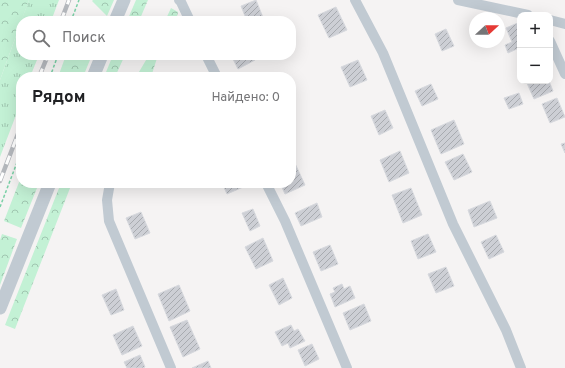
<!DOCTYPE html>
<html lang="ru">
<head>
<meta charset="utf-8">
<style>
  :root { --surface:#fff; --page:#f2f2f2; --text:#202124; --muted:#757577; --line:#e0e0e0 }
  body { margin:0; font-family:Overpass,sans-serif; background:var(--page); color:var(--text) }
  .controls { position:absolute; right:12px; top:12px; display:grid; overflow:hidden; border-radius:8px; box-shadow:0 4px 16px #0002 }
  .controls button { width:36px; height:36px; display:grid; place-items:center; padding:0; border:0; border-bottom:1px solid var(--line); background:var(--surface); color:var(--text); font:20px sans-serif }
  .compass { position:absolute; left:469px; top:12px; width:36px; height:36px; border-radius:50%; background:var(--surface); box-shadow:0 4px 16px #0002; rotate:69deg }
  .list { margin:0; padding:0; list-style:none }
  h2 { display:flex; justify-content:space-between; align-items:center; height:52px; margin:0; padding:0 16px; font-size:17px }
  h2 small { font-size:13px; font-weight:400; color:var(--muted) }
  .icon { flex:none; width:22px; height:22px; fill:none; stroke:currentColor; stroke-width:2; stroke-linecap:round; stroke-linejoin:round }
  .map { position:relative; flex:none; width:565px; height:368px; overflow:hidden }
  .search { position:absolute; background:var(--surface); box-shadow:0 4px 16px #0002; left:16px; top:16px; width:280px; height:44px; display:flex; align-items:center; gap:10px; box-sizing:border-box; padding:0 14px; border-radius:16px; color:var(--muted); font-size:15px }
  .panel { position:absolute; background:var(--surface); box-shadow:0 4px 16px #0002; left:16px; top:72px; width:280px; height:116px; border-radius:16px }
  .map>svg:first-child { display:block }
  .grass { fill:url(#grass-tufts) }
  .forest { fill:url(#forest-crowns) }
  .building { fill:url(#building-hatch); stroke:#d7d9de }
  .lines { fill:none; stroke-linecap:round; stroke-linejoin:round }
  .path { stroke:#7ad0a6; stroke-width:1.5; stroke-dasharray:3 2; stroke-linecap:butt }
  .minor { stroke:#c1cad2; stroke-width:10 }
  .tertiary { stroke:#c1cad2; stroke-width:13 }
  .rail-casing { stroke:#b5b8bd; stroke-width:4.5 }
  .rail { stroke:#fff; stroke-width:3; stroke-dasharray:9; stroke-linecap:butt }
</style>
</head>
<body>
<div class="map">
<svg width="565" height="368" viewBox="0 0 565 368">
  <defs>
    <pattern id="grass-tufts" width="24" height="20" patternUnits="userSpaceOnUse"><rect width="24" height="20" fill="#c3f1d5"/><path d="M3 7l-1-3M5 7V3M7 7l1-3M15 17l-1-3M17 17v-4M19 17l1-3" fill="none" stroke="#a0c6b0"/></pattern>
    <pattern id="forest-crowns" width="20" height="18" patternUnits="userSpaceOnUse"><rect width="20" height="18" fill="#c3f1d5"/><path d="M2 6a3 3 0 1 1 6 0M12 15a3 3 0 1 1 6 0" fill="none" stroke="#a0c6b0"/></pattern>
    <pattern id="building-hatch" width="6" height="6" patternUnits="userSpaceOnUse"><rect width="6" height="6" fill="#cdcfd5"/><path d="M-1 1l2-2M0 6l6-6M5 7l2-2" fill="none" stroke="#a8abb0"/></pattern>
  </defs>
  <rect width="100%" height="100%" fill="#f5f3f3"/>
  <path class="grass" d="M29 0H59L51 21H21Z
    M21 22V55H39L30 77H21V102L0 157V80Z"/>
  <path class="forest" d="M0 0H29L0 80Z
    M93 0H114L107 16 92 1Z
    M136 0H148L139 21H127Z
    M171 8 178 12 176 21H165Z
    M66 55H92L83 77H58Z
    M113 55H125L115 77H104Z
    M149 55H158L151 77H136Z
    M21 177V183H39L21 228 4 221Z
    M61 183H72L15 329 5 325Z
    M2 234 17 239 0 285V240Z"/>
  <path class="building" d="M256 0 264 20 262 21H247L241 6Z
    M336 7 347 30 329 38 318 15Z
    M520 22V51L519 48 508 53 505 45 512 42 506 28Z
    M446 29 454 46 442 51 435 34Z
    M231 55H252L255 60 238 69Z
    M358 60 367 80 350 87 341 67Z
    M526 81H549L553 91 534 99Z
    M431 84 438 99 422 106 415 91Z
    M519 93 523 104 509 109 504 98Z
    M557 98 565 117 550 123 542 104Z
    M385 110 393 128 379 135 371 116Z
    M454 120 464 144 441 154 431 130Z
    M565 143V153L561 144Z
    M400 151 409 173 389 182 380 160Z
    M463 154 472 172 454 180 445 162Z
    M291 157H292L305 185 285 194 280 183H291Z
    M222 183H249L250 184 227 194Z
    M411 188 422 215 403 223 392 195Z
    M490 201 497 218 474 227 468 210Z
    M317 203 322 217 301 226 295 213Z
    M253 209 260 226 250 231 242 213Z
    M141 212 150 233 135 239 126 218Z
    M428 234 436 252 418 259 411 241Z
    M496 235 504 252 489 259 481 242Z
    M263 238 273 261 256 269 245 247Z
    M330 245 338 264 321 271 313 252Z
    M446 267 454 286 436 293 428 274Z
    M283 278 292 298 279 305 269 285Z
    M342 284 344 289 350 286 355 298 335 307 330 294 335 292 333 288Z
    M179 285 190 311 169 321 158 294Z
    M116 289 124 310 111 315 102 295Z
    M364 304 371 321 350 330 343 313Z
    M187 320 200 349 183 357 170 327Z
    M291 325 294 331 298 329 305 341 290 348 288 343 282 346 275 332Z
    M133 326 142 346 122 355 113 335Z
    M312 344 319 359 305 366 298 350Z
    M140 355 145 367 143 368H127L124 362Z
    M208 361 211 368H192Z"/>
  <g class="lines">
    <path class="path" d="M71 21 79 0
      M50 77 58 55
      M0 207 21 152"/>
    <path class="minor" d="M179 0 181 2 190 21
      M355 0 383 53 453 224 506 330 521 368
      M458 0 528 15
      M550 20 565 24
      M550 41 565 74
      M206 55 217 77
      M110 183 107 200 109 221 171 368
      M266 183 285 221 347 368"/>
    <path class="tertiary" d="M115 21 124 0
      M93 77 102 55
      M0 308 50 183"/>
    <g class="rail-casing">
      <path id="rail" d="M61 21 69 0
        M39 77 48 55
        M0 181 21 126"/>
    </g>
    <use href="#rail" class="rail"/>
  </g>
</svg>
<div class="controls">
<button>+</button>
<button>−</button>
</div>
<svg class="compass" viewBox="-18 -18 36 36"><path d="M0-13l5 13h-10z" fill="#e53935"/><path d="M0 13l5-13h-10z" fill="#757577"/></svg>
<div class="search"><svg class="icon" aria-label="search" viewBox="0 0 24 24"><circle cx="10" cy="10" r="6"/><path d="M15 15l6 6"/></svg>Поиск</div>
<section class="panel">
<h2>Рядом<small>Найдено: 0</small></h2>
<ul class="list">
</ul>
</section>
</div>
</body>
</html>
